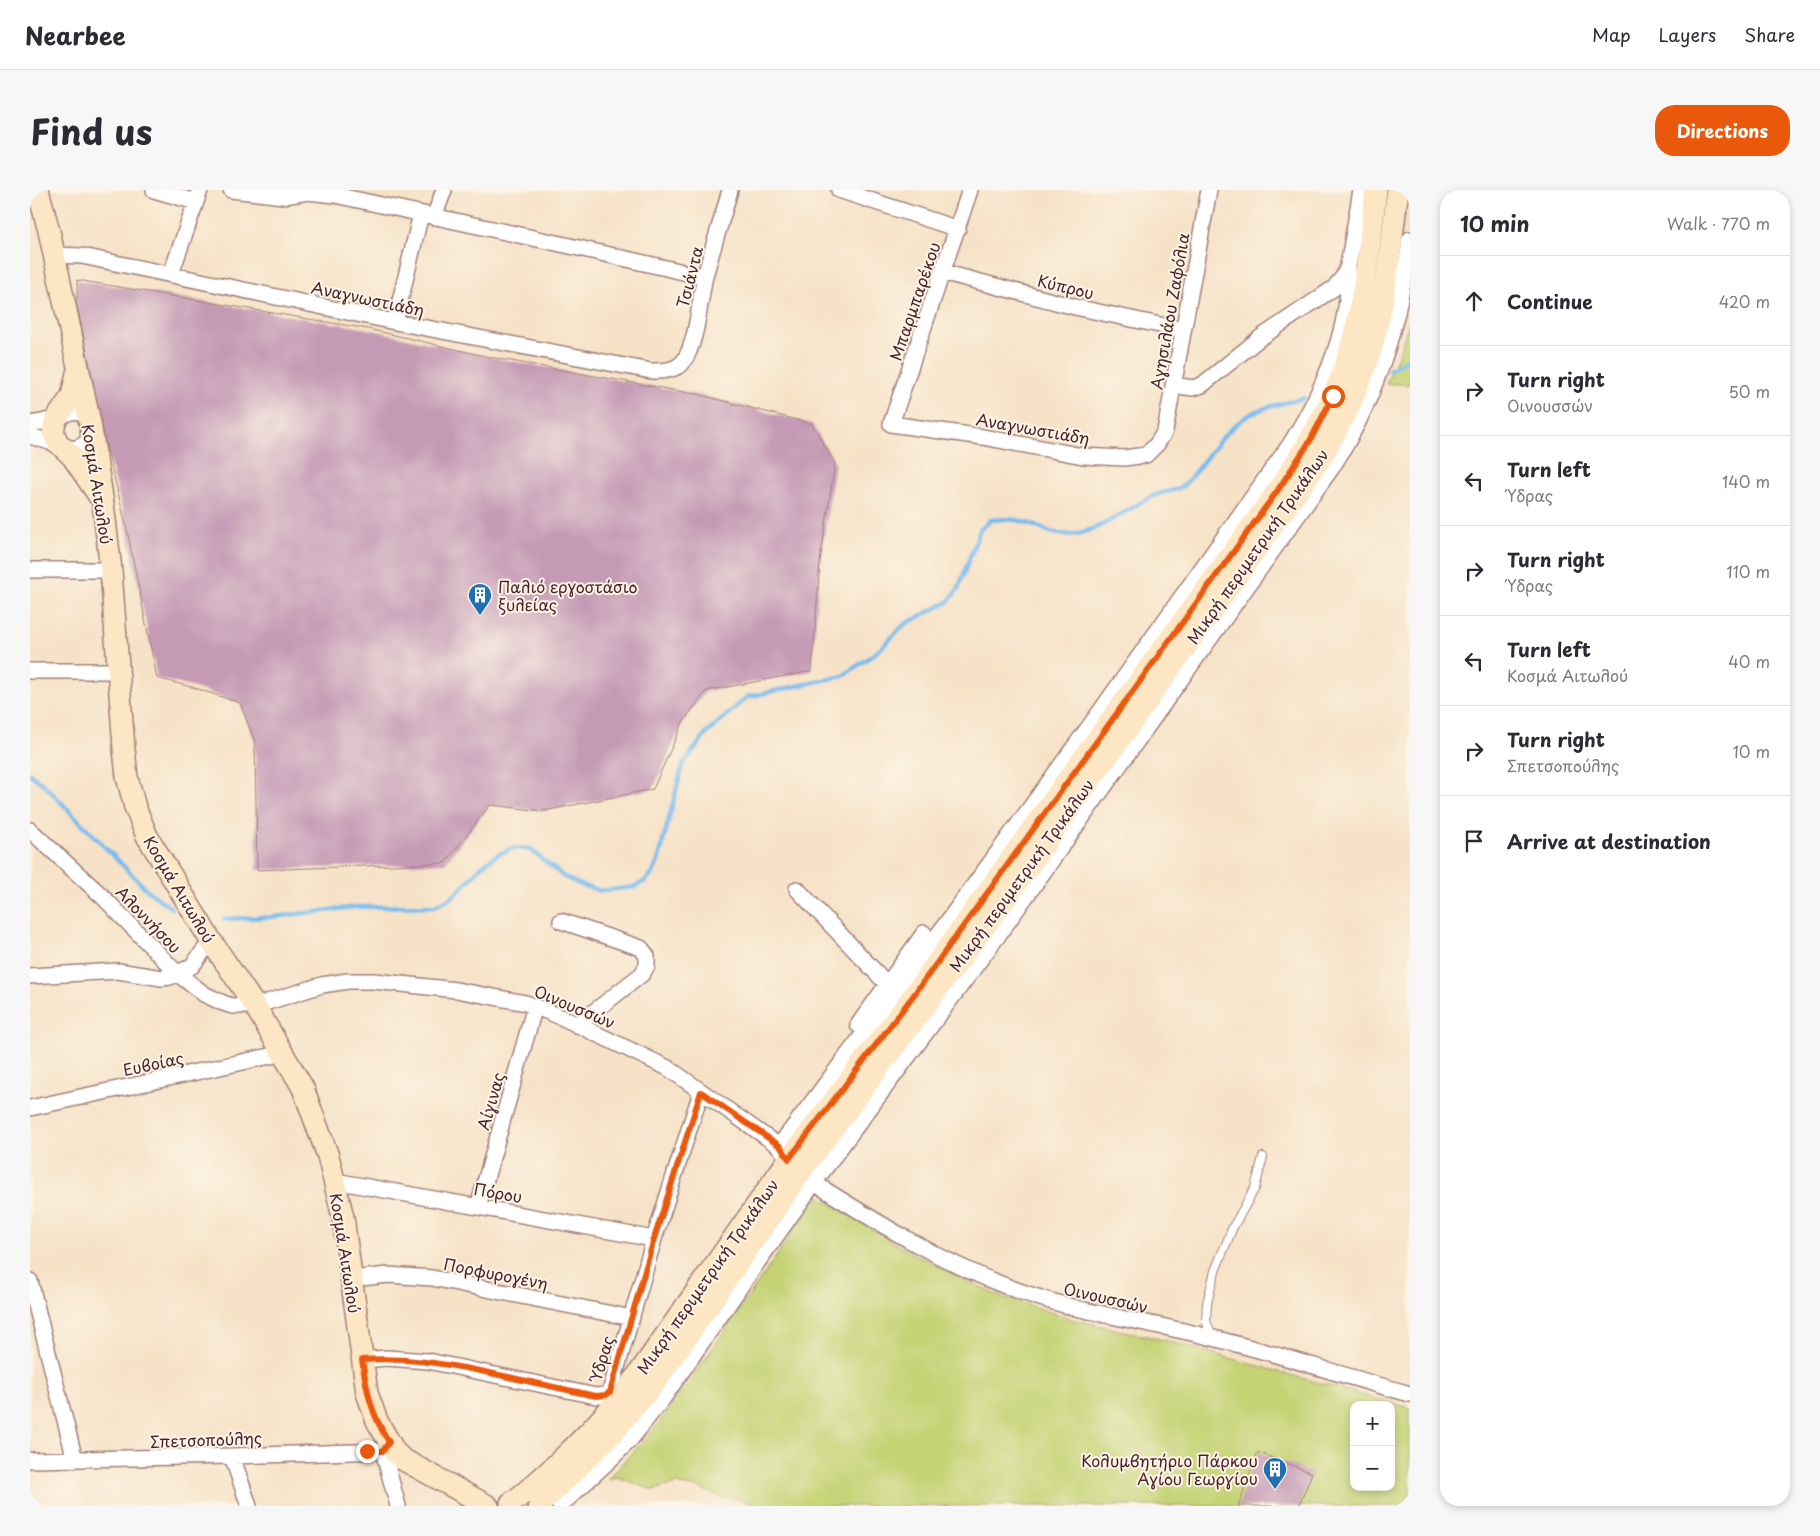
<!DOCTYPE html>
<html lang="en">
<head>
<meta charset="utf-8">
<style>
  :root { --surface:#fff; --page:#f7f7f7; --text:#2b2b33; --muted:#7c7c81; --line:#e1e1e2; --accent:#ea580c }
  body { margin:0; font-family:"Playpen Sans",sans-serif; background:var(--page); color:var(--text) }
  .controls { position:absolute; right:15px; bottom:15px; display:grid; overflow:hidden; border-radius:10px; box-shadow:0 2px 8px #0003 }
  .controls button { width:45px; height:45px; display:grid; place-items:center; padding:0; border:0; border-bottom:1px solid var(--line); background:var(--surface); color:var(--text); font:25px sans-serif }
  .stop { position:absolute; width:15px; height:15px; margin:-11px; border:4px solid #ea580c; border-radius:50%; background:#fff }
  .stop.end { background:#ea580c; border-color:#fff; box-shadow:0 1px 5px #0008 }
  .list { margin:0; padding:0; list-style:none }
  h2 { display:flex; justify-content:space-between; align-items:center; height:65px; margin:0; padding:0 20px; font-size:21px }
  h2 small { font-size:16px; font-weight:400; color:var(--muted) }
  .list li { display:grid; grid-template-columns:32px 1fr auto; gap:15px; align-items:center; box-sizing:border-box; height:90px; padding:0 20px; border-top:1px solid var(--line) }
  .list b { display:block; font-size:19px; white-space:nowrap }
  .list p { margin:0; font-size:16px; white-space:nowrap; color:var(--muted) }
  .list em { font-size:16px; font-style:normal; color:var(--muted) }
  .icon { flex:none; width:28px; height:28px; fill:none; stroke:currentColor; stroke-width:2; stroke-linecap:round; stroke-linejoin:round }
  .map { position:relative; flex:none; width:1380px; height:1316px; overflow:hidden; border-radius:20px }
  header { display:flex; align-items:center; gap:30px; box-sizing:border-box; height:70px; padding:0 25px; background:var(--surface); border-bottom:1px solid var(--line) }
  header strong { font-size:24px }
  nav { display:flex; gap:28px; margin-inline-start:auto; font-size:18px }
  .intro { display:flex; align-items:center; justify-content:space-between; box-sizing:border-box; height:120px; padding:0 30px }
  h1 { margin:0; font-size:35px }
  .button { padding:12px 22px; border-radius:20px; background:var(--accent); color:#fff; font-size:18px; font-weight:700 }
  main { display:flex; gap:30px; padding:0 30px }
  aside { flex:1; background:var(--surface); border-radius:20px; box-shadow:0 2px 8px #0003 }
  .map>svg:first-child { display:block }
  .green { fill:#c5d375; stroke:#887950; fill-rule:evenodd }
  .lines { fill:none; stroke-linecap:round; stroke-linejoin:round }
  .stream { stroke:#78bbee; stroke-width:4.5 }
  .building { fill:#c59ab5 }
  .lane-casing { stroke:#a08079; stroke-width:10 }
  .street-casing { stroke:#a08079; stroke-width:18 }
  .secondary-casing { stroke:#a08079; stroke-width:24 }
  .lane { stroke:#fff; stroke-width:8 }
  .street { stroke:#fff; stroke-width:15 }
  .secondary { stroke:#fce6c4; stroke-width:21 }
  .route { stroke:#ea580c; stroke-width:6 }
  .labels { text-anchor:middle; dominant-baseline:central; stroke-width:4; stroke-linejoin:round; paint-order:stroke }
  .street-label { font-size:16px; fill:#4a1f2b; stroke:#fcf5e5 }
  .poi-label { font-size:16px; fill:#4a1f2b; stroke:#fcf5e5; text-anchor:start }
</style>
</head>
<body>
<header>
<strong>Nearbee</strong>
<nav><a>Map</a><a>Layers</a><a>Share</a></nav>
</header>
<div class="intro"><h1>Find us</h1><a class="button">Directions</a></div>
<main>
<div class="map">
<svg width="1380" height="1316" viewBox="0 0 1380 1316">
  <rect width="100%" height="100%" fill="#fcf5e5"/>
  <filter id="ink" filterUnits="userSpaceOnUse"><feTurbulence type="fractalNoise" baseFrequency=".02" numOctaves="2"/><feDisplacementMap in="SourceGraphic" scale="10" xChannelSelector="R" yChannelSelector="G"/><feConvolveMatrix kernelMatrix="1 2 1 2 8 2 1 2 1" color-interpolation-filters="sRGB"/></filter>
  <filter id="wash" filterUnits="userSpaceOnUse"><feTurbulence type="fractalNoise" baseFrequency=".0096" numOctaves="4" result="noise"/><feDisplacementMap in="SourceGraphic" scale="20" xChannelSelector="R" yChannelSelector="G"/><feGaussianBlur stdDeviation="1.12" result="paint"/><feColorMatrix in="noise" values="0 0 0 0 0 0 0 0 0 0 0 0 0 0 0 0 0 1.4 0 .05"/><feComposite in="paint" operator="in"/></filter>
  <g filter="url(#wash)">
    <rect width="100%" height="100%" fill="#f6e2c7"/>
    <path class="green" d="M1380 129V194H1356L1370 161Z
      M788 1006 876 1060 964 1104 1045 1130 1134 1150 1380 1218V1316H731L706 1308 691 1307 669 1298 646 1294 623 1300 587 1287 579 1290C593 1269 614 1254 629 1233 684 1159 735 1082 788 1006ZM1324 1215H1361V1297H1324Z"/>
    <g class="lines">
      <path class="stream" d="M1359 180 1380 168
        M0 584 13 594 118 701 141 718
        M194 729 243 727 326 717 405 716 416 711 427 703 453 675 467 665 483 658 500 659 534 687 551 695 571 701 604 697 615 691 623 683 628 671 653 574 677 543 717 507 813 486 848 461 875 434 918 412 928 399 950 340 960 330C970 329 980 328 990 331 1011 336 1020 347 1045 344 1074 339 1098 318 1123 306 1133 301 1147 302 1155 294 1173 274 1191 244 1213 229 1231 216 1253 214 1274 208"/>
    </g>
    <g id="blocks">
      <path class="building" d="M47 90 338 139 459 167 671 205 782 234 805 273 790 372 782 481 676 501 653 532 623 599 514 621 460 615 415 673 227 680 225 552 210 513 165 498 127 488 96 335 77 259 47 114Z
        M1228 1262 1282 1283 1269 1316H1208Z"/>
    </g>
  </g>
  <g filter="url(#ink)">
    <use href="#blocks" fill-opacity="0" stroke="#a08079" stroke-width="1"/>
    <g class="lines">
      <g class="lane-casing">
        <path id="lane" d="M1182 1147 1176 1131 1177 1113 1185 1081 1203 1037 1225 998 1233 967"/>
      </g>
      <g class="street-casing">
        <path id="street" d="M124 0 166 12
          M201 0 254 6 278 2 305 5 540 56 675 87
          M809 0 928 39
          M940 0 861 234 953 247 1053 266 1094 268 1116 265 1127 254 1135 241 1179 0
          M404 27 414 0
          M24 65 52 66 365 132 621 181C632 181 645 181 653 172 667 154 670 108 675 86 683 57 692 29 700 0
          M912 82 1045 117 1153 140
          M141 84 170 0
          M365 132 391 24
          M1143 195 1163 198 1172 195 1230 148 1304 98 1313 87 1318 76 1331 0
          M0 234C8 233 17 231 24 229 40 223 48 214 60 233
          M0 246 43 259 54 255 61 245
          M0 380H81
          M0 481H88
          M0 640 73 707 148 784 174 804 193 813 202 816H225L292 795 318 791H344L426 800 496 813 531 827 638 878 749 956 755 964
          M767 699 857 794
          M531 731 611 758 617 766V776L612 784 547 835
          M0 786 88 781 132 788 140 787 162 776 181 751
          M828 835 894 743
          M0 918 254 863
          M749 956 899 757 1069 523 1261 253C1292 202 1322 137 1318 76
          M305 991 624 1049
          M784 993C848 1033 911 1072 981 1098 1047 1123 1116 1131 1183 1148 1249 1164 1314 1186 1380 1204
          M448 1017 505 816
          M322 1089 358 1085 402 1088 602 1128
          M0 1091 45 1270
          M332 1170 357 1168 398 1171 566 1206 576 1205 580 1202 624 1049 671 902
          M358 1253 353 1261 368 1316
          M202 1266 219 1316
          M0 1270 202 1266 353 1261
          M530 1316 580 1270 600 1250 634 1207 722 1080 784 993 967 747 1301 279C1347 210 1370 131 1380 49"/>
      </g>
      <g class="secondary-casing">
        <path id="secondary" d="M8 0 19 41 60 233 73 313 81 380 94 559 97 587 105 617 117 646 181 751 225 816 273 898 298 966 313 1027 337 1203 347 1231 365 1262 372 1269 458 1316
          M47 183 42 206 25 231 23 242 28 253 42 266 69 306
          M481 1313C500 1300 516 1284 533 1268 561 1241 587 1213 610 1182L759 969 883 806 1032 597 1248 300C1274 260 1299 221 1315 176 1334 120 1339 58 1346 0
          M509 1316 580 1246 625 1193 776 975 977 707 1287 274C1307 242 1325 208 1337 172 1356 117 1360 57 1368 0"/>
      </g>
      <use href="#lane" class="lane"/>
      <use href="#street" class="street"/>
      <use href="#secondary" class="secondary"/>
    </g>
  </g>
  <g class="lines" filter="url(#ink)">
    <path class="route" d="M337 1261H353L359 1252C341 1224 337 1202 332 1170 373 1167 410 1173 450 1181 489 1189 527 1198 566 1206L576 1205 580 1202 624 1049 671 902 750 956 759 969 883 806 1248 300 1280 251 1303 206"/>
  </g>
  <defs>
    <g id="building-pin" transform="scale(1.25)"><path d="M0 17L-7.5 6A9.5 9.5 0 1 1 7.5 6Z" fill="#1f6fb2" stroke="#fcf5e5"/><path d="M-4-6H4V6H1V3H-1V6H-4ZM-2.5-4.3h1.7v1.8h-1.7ZM.8-4.3h1.7v1.8H.8ZM-2.5-1h1.7V.8h-1.7ZM.8-1h1.7V.8H.8Z" fill="#fff"/></g>
  </defs>
  <g fill-rule="evenodd">
    <use href="#building-pin" x="450" y="405"/>
    <use href="#building-pin" x="1245" y="1279"/>
  </g>
  <g class="labels">
    <g class="street-label">
      <text transform="translate(659 87) rotate(-76)">Τσιάντα</text>
      <text transform="translate(1036 96) rotate(14)">Κύπρου</text>
      <text transform="translate(338 108) rotate(12)">Αναγνωστιάδη</text>
      <text transform="translate(884 111) rotate(-71)">Μπαρμπαρέκου</text>
      <text transform="translate(1139 121) rotate(-80)">Αγησιλάου Ζαφόλια</text>
      <text transform="translate(1003 238) rotate(10)">Αναγνωστιάδη</text>
      <text transform="translate(68 294) rotate(81)">Κοσμά Αιτωλού</text>
      <text transform="translate(1227 356) rotate(-55)">Μικρή περιμετρική Τρικάλων</text>
      <text transform="translate(991 685) rotate(-54)">Μικρή περιμετρική Τρικάλων</text>
      <text transform="translate(150 699) rotate(59)">Κοσμά Αιτωλού</text>
      <text transform="translate(119 729) rotate(46)">Αλοννήσου</text>
      <text transform="translate(545 816) rotate(23)">Οινουσσών</text>
      <text transform="translate(123 873) rotate(-12)">Ευβοίας</text>
      <text transform="translate(460 911) rotate(-74)">Αίγινας</text>
      <text transform="translate(468 1002) rotate(10)">Πόρου</text>
      <text transform="translate(316 1063) rotate(81)">Κοσμά Αιτωλού</text>
      <text transform="translate(466 1083) rotate(11)">Πορφυρογένη</text>
      <text transform="translate(677 1086) rotate(-55)">Μικρή περιμετρική Τρικάλων</text>
      <text transform="translate(1076 1107) rotate(13)">Οινουσσών</text>
      <text transform="translate(571 1168) rotate(-73)">Ύδρας</text>
      <text transform="translate(176 1249) rotate(-2)">Σπετσοπούλης</text>
    </g>
    <g class="poi-label">
      <text x="468" y="396">Παλιό εργοστάσιο<tspan x="468" dy="18">ξυλείας</tspan></text>
      <text x="1228" y="1270" text-anchor="end">Κολυμβητήριο Πάρκου<tspan x="1228" dy="18">Αγίου Γεωργίου</tspan></text>
    </g>
  </g>
</svg>
<div class="controls">
<button>+</button>
<button>−</button>
</div>
<div class="stop" style="left:1303px;top:206px"></div>
<div class="stop end" style="left:337px;top:1261px"></div>
</div>
<aside>
<h2>10 min<small>Walk · 770 m</small></h2>
<ul class="list">
<li><svg class="icon" aria-label="ahead" viewBox="0 0 24 24"><path d="M12 20V5M6 11l6-6 6 6"/></svg><div><b>Continue</b></div><em>420 m</em></li>
<li><svg class="icon" aria-label="right" viewBox="0 0 24 24"><path d="M7 20v-9h11M14 6l5 5-5 5"/></svg><div><b>Turn right</b><p>Οινουσσών</p></div><em>50 m</em></li>
<li><svg class="icon" aria-label="left" viewBox="0 0 24 24"><path d="M17 20v-9H6M10 6l-5 5 5 5"/></svg><div><b>Turn left</b><p>Ύδρας</p></div><em>140 m</em></li>
<li><svg class="icon" aria-label="right" viewBox="0 0 24 24"><path d="M7 20v-9h11M14 6l5 5-5 5"/></svg><div><b>Turn right</b><p>Ύδρας</p></div><em>110 m</em></li>
<li><svg class="icon" aria-label="left" viewBox="0 0 24 24"><path d="M17 20v-9H6M10 6l-5 5 5 5"/></svg><div><b>Turn left</b><p>Κοσμά Αιτωλού</p></div><em>40 m</em></li>
<li><svg class="icon" aria-label="right" viewBox="0 0 24 24"><path d="M7 20v-9h11M14 6l5 5-5 5"/></svg><div><b>Turn right</b><p>Σπετσοπούλης</p></div><em>10 m</em></li>
<li><svg class="icon" aria-label="arrive" viewBox="0 0 24 24"><path d="M6 21V4h12l-3 4 3 4H6"/></svg><div><b>Arrive at destination</b></div></li>
</ul>
</aside>
</main>
</body>
</html>
